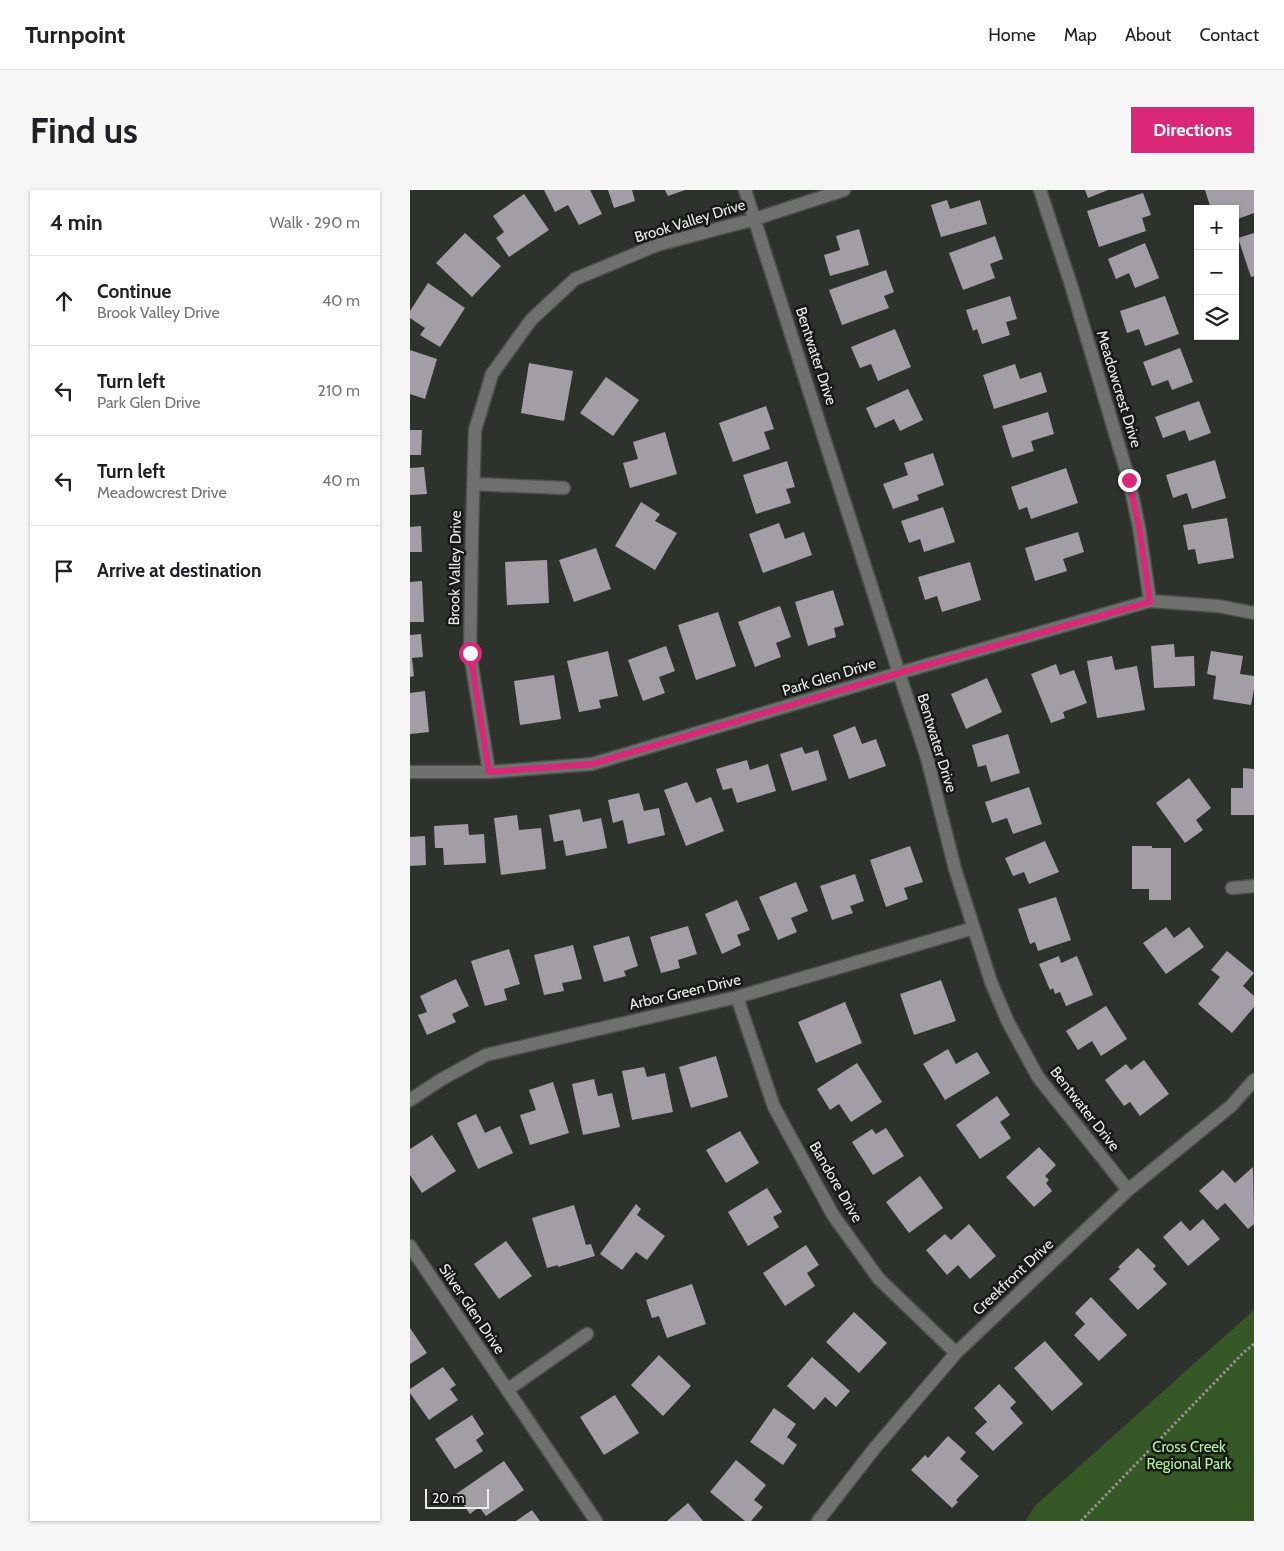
<!DOCTYPE html>
<html lang="en">
<head>
<meta charset="utf-8">
<style>
  :root { --surface:#fff; --page:#f6f6f6; --text:#202124; --muted:#757577; --line:#e0e0e0; --accent:#db2777 }
  body { margin:0; font-family:Cabin,sans-serif; background:var(--page); color:var(--text) }
  .controls { position:absolute; right:15px; top:15px; display:grid; overflow:hidden; border-radius:0px; box-shadow:0 1px 4px #0004 }
  .controls button { width:45px; height:45px; display:grid; place-items:center; padding:0; border:0; border-bottom:1px solid var(--line); background:var(--surface); color:var(--text); font:25px sans-serif }
  .scale { position:absolute; left:15px; bottom:12px; width:64px; box-sizing:border-box; padding-left:5px; border:2px solid #e9ece8; border-top:0; font-size:14px; line-height:18px; white-space:nowrap; color:#e9ece8; -webkit-text-stroke:4px #171917; paint-order:stroke }
  .stop { position:absolute; width:15px; height:15px; margin:-11px; border:4px solid #db2777; border-radius:50%; background:#fff }
  .stop.end { background:#db2777; border-color:#fff; box-shadow:0 1px 5px #0008 }
  .list { margin:0; padding:0; list-style:none }
  h2 { display:flex; justify-content:space-between; align-items:center; height:65px; margin:0; padding:0 20px; font-size:21px }
  h2 small { font-size:16px; font-weight:400; color:var(--muted) }
  .list li { display:grid; grid-template-columns:32px 1fr auto; gap:15px; align-items:center; box-sizing:border-box; height:90px; padding:0 20px; border-top:1px solid var(--line) }
  .list b { display:block; font-size:19px; white-space:nowrap }
  .list p { margin:0; font-size:16px; white-space:nowrap; color:var(--muted) }
  .list em { font-size:16px; font-style:normal; color:var(--muted) }
  .icon { flex:none; width:28px; height:28px; fill:none; stroke:currentColor; stroke-width:2; stroke-linecap:round; stroke-linejoin:round }
  .map { position:relative; flex:none; width:844px; height:1331px; overflow:hidden; border-radius:0px }
  header { display:flex; align-items:center; gap:30px; box-sizing:border-box; height:70px; padding:0 25px; background:var(--surface); border-bottom:1px solid var(--line) }
  header strong { font-size:24px }
  nav { display:flex; gap:28px; margin-inline-start:auto; font-size:18px }
  .intro { display:flex; align-items:center; justify-content:space-between; box-sizing:border-box; height:120px; padding:0 30px }
  h1 { margin:0; font-size:35px }
  .button { padding:12px 22px; border-radius:0px; background:var(--accent); color:#fff; font-size:18px; font-weight:700 }
  main { display:flex; gap:30px; padding:0 30px }
  aside { flex:1; background:var(--surface); border-radius:0px; box-shadow:0 1px 4px #0004 }
  .map>svg:first-child { display:block }
  .green { fill:#365826 }
  .building { fill:#a39ea5 }
  .lines { fill:none; stroke-linecap:round; stroke-linejoin:round }
  .minor-casing { stroke:#4c504a; stroke-width:15 }
  .path { stroke:#929590; stroke-width:3; stroke-dasharray:2.5 2.5; stroke-linecap:butt }
  .minor { stroke:#6e716e; stroke-width:12 }
  .route { stroke:#db2777; stroke-width:6 }
  .labels { text-anchor:middle; dominant-baseline:central; stroke-width:5; stroke-linejoin:round; paint-order:stroke }
  .street-label { font-size:15px; fill:#e9ece8; stroke:#171917 }
  .park-label { font-size:15px; fill:#b5f19c; stroke:#171917 }
</style>
</head>
<body>
<header>
<strong>Turnpoint</strong>
<nav><a>Home</a><a>Map</a><a>About</a><a>Contact</a></nav>
</header>
<div class="intro"><h1>Find us</h1><a class="button">Directions</a></div>
<main>
<aside>
<h2>4 min<small>Walk · 290 m</small></h2>
<ul class="list">
<li><svg class="icon" aria-label="ahead" viewBox="0 0 24 24"><path d="M12 20V5M6 11l6-6 6 6"/></svg><div><b>Continue</b><p>Brook Valley Drive</p></div><em>40 m</em></li>
<li><svg class="icon" aria-label="left" viewBox="0 0 24 24"><path d="M17 20v-9H6M10 6l-5 5 5 5"/></svg><div><b>Turn left</b><p>Park Glen Drive</p></div><em>210 m</em></li>
<li><svg class="icon" aria-label="left" viewBox="0 0 24 24"><path d="M17 20v-9H6M10 6l-5 5 5 5"/></svg><div><b>Turn left</b><p>Meadowcrest Drive</p></div><em>40 m</em></li>
<li><svg class="icon" aria-label="arrive" viewBox="0 0 24 24"><path d="M6 21V4h12l-3 4 3 4H6"/></svg><div><b>Arrive at destination</b></div></li>
</ul>
</aside>
<div class="map">
<svg width="844" height="1331" viewBox="0 0 844 1331">
  <rect width="100%" height="100%" fill="#2e322c"/>
  <path class="green" d="M844 1120V1331H615L625 1316Z"/>
  <path class="building" d="M134 0H180L192 24 169 35 158 15 145 22Z
    M198 0H222L225 11 204 18Z
    M255 0H275L258 6Z
    M675 0H698L678 8Z
    M795 0H844V23L825 30V19H801Z
    M733 3 741 25 732 28 736 41 689 57 677 21Z
    M114 4 139 40 99 67 86 48 94 42 83 26Z
    M537 10 540 19 570 10 577 34 531 47 521 15Z
    M449 39 459 75 420 86 414 65 430 60 426 46Z
    M55 43 91 76 62 107 26 73Z
    M844 43V86L841 87 828 48Z
    M585 46 593 69 580 74 585 88 553 100 539 63Z
    M735 53 749 88 725 98 719 83 706 89 698 69Z
    M476 80 484 102 474 106 479 118 432 135 419 100Z
    M18 93 55 118 30 157 10 145 15 138 0 128V121Z
    M600 106 607 129 596 132 600 145 572 154 567 139 563 141 556 120Z
    M755 106 769 144 735 156 729 139 717 143 710 121Z
    M485 139 501 177 468 191 461 174 450 178 441 157Z
    M770 158 783 192 762 200 758 190 742 196 733 172Z
    M0 160 27 169 15 209 0 204Z
    M119 173 163 181 154 231 111 223Z
    M605 174 610 189 631 182 637 202 584 219 573 185Z
    M196 187 229 210 203 246 170 223Z
    M498 199 513 230 490 241 484 229 465 238 456 218Z
    M789 211 801 243 779 251 775 240 753 248 745 227Z
    M356 216 364 239 354 242 360 259 323 272 309 233Z
    M638 222 644 244 621 251 624 261 602 268 592 236Z
    M0 240H12L11 265H0Z
    M255 242 267 284 220 298 213 273 228 269 223 252Z
    M523 263 534 295 507 305 509 310 483 319 473 294 498 285 494 273Z
    M805 270 816 308 782 319 777 303 763 308 756 285Z
    M377 271 385 297 376 299 381 313 346 324 333 285Z
    M14 277 17 304 0 305V278Z
    M656 278 668 313 621 329 617 317 609 320 601 297Z
    M231 312 250 324 245 331 267 343 245 380 205 356Z
    M533 317 545 352 514 362 510 349 499 353 491 331Z
    M817 328 824 368 788 374 785 359 778 360 773 335Z
    M369 333 375 349 394 342 402 365 353 383 339 344Z
    M11 336 12 362H0V337Z
    M668 342 674 362 653 369 657 381 625 391 615 358Z
    M186 358 201 399 164 412 149 370Z
    M137 370 139 413 97 415 95 372Z
    M560 372 571 410 532 422 527 406 515 410 508 387Z
    M12 391 14 432H0V392Z
    M423 400 434 435 424 438 426 447 398 456 385 412Z
    M370 416 381 447 366 453 371 467 345 477 328 432Z
    M308 422 326 476 286 490 268 435Z
    M11 444 13 467 2 468 4 486 0 487V445Z
    M764 454 765 467 784 466 785 496 744 498 741 456Z
    M256 456 265 481 249 487 255 503 233 511 218 470Z
    M198 461 208 506 189 510 191 518 169 522 157 471Z
    M801 461 833 466 830 484 844 486V499L841 515 803 509 806 486 797 484Z
    M702 466 705 480 727 476 735 520 687 528 677 471Z
    M646 474 650 485 664 480 677 513 653 522 655 528 641 533 621 484Z
    M144 485 151 529 110 535 104 491Z
    M577 488 592 522 556 539 541 504Z
    M15 501 19 542 0 544V503Z
    M445 536 452 554 466 549 476 576 439 589 423 545Z
    M598 544 610 583 581 592 576 575 568 577 562 555Z
    M392 557 395 564 408 560 417 590 382 601 370 564Z
    M337 570 340 580 358 574 366 601 327 613 322 598 313 600 306 579Z
    M833 578 844 579V625H821V598H833Z
    M779 588 801 618 786 630 793 640 775 653 746 613Z
    M277 592 286 613 301 607 314 641 276 656 254 600Z
    M619 597 632 634 603 644 597 628 582 633 575 612Z
    M229 603 234 621 249 618 255 645 218 654 213 630 203 633 198 610Z
    M170 619 173 632 191 628 197 658 156 666 153 650 144 652 139 625Z
    M107 625 109 640 131 638 136 679 91 685 84 628Z
    M58 634 59 645 74 644 76 673 34 675 33 658H25L24 636Z
    M15 646 16 675 0 676V647Z
    M635 651 649 682 619 694 614 682 603 686 595 668Z
    M500 656 513 692 494 698 498 709 476 717 460 670Z
    M722 656H742V658H761V710H739V699H722Z
    M445 684 454 711 440 716 443 723 422 730 410 696Z
    M386 692 398 721 381 728 387 742 368 750 349 707Z
    M646 707 661 750 628 761 625 752 620 754 608 719Z
    M327 710 340 740 327 745 331 755 312 764 295 724Z
    M278 736 287 764 268 770 270 778 251 783 240 747Z
    M756 737 764 748 779 737 794 757 756 784 733 753Z
    M219 746 228 776 214 781 216 786 194 792 183 756Z
    M163 755 172 789 152 793 154 801 134 805 124 765Z
    M99 759 110 794 94 799 97 810 75 816 61 771Z
    M817 761 844 783 833 796 844 806V817L822 843 788 814 810 787 801 780Z
    M649 766 651 773 667 766 683 805 656 816 650 802 645 804 643 798 640 800 629 774Z
    M46 789 59 816 42 824 46 832 17 845 8 825 17 822 10 806Z
    M531 790 546 831 504 845 490 804Z
    M435 812 452 853 406 873 388 832Z
    M696 816 717 849 691 866 682 851 668 860 656 841Z
    M538 859 546 874 567 862 580 883 535 910 513 874Z
    M306 866 318 907 281 918 269 877Z
    M734 870 759 904 730 926 720 912 714 916 695 890 716 874 721 880Z
    M447 873 472 912 441 932 429 914 420 920 407 899Z
    M234 877 237 887 255 883 263 922 222 930 212 881Z
    M184 889 188 906 202 903 210 937 173 945 162 894Z
    M143 892 159 943 120 955 110 925 126 920 119 900Z
    M587 906 600 925 590 932 601 948 570 969 546 935Z
    M66 924 75 943 90 936 103 963 68 979 47 933Z
    M476 938 494 966 463 985 442 952 462 939 466 944Z
    M330 941 349 973 316 993 296 960Z
    M22 945 46 981 12 1003 0 985V959Z
    M629 957 646 975 635 986 639 990 636 993 642 1001 624 1017 596 987Z
    M843 977 844 1034 838 1039 815 1013 807 1020 789 1001 813 980 825 993Z
    M510 986 533 1018 499 1043 476 1012Z
    M357 998 372 1022 363 1027 369 1037 338 1056 318 1022Z
    M226 1014 231 1019 227 1025 255 1046 237 1070 226 1062 212 1080 190 1064Z
    M164 1015 176 1055 181 1054 185 1066 148 1077V1075L137 1078 122 1028Z
    M793 1029 810 1049 778 1076 753 1047 771 1031 780 1041Z
    M559 1034 586 1066 560 1089 548 1075 537 1085 516 1060 535 1044 541 1050Z
    M96 1051 122 1086 89 1109 64 1074Z
    M396 1055 409 1075 397 1083 405 1096 375 1116 353 1083Z
    M728 1058 746 1076 743 1079 757 1094 728 1120 699 1089 710 1079 708 1077Z
    M282 1094 296 1134 257 1148 249 1126 242 1128 236 1110Z
    M681 1107 717 1145 689 1171 664 1145 675 1134 665 1123Z
    M444 1122 477 1153 449 1183 416 1152Z
    M0 1138 17 1163 0 1174Z
    M635 1151 673 1194 642 1221 604 1178Z
    M249 1165 281 1196 253 1226 221 1195Z
    M402 1167 440 1201 426 1217 415 1207 404 1220 377 1196Z
    M33 1177 46 1195 40 1199 48 1210 19 1230 0 1203V1199Z
    M589 1194 606 1212 600 1218 613 1233 583 1261 565 1243 577 1232 564 1218Z
    M205 1205 229 1243 194 1265 170 1227Z
    M364 1218 386 1234 377 1247 387 1255 373 1275 340 1252Z
    M62 1225 74 1244 66 1250 73 1261 45 1279 25 1249Z
    M538 1246 556 1262 550 1269 569 1286 546 1310 548 1312 542 1318 501 1280 515 1265 518 1268Z
    M326 1270 356 1295 344 1310 353 1317 341 1331H335L300 1302Z
    M94 1271 114 1300 76 1326 69 1317 60 1324 46 1304Z
    M278 1313 293 1331H257Z
    M122 1320 130 1331H106Z"/>
  <g class="lines">
    <g class="minor-casing">
      <path id="minor" d="M335 0 489 483 517 568 545 679 581 792 598 832 628 887 718 1000
        M630 0 662 98 719 290 729 337 740 411
        M63 294 154 298
        M0 582H79L182 574 489 483 740 411 808 416 844 423
        M79 582 60 463 62 342 65 240 82 184 121 130 165 89 247 55 345 29 434 0
        M822 698 844 696
        M327 807 364 917 423 1025 469 1089 546 1163
        M0 910 32 889 76 865 327 807 564 738
        M0 1056 186 1331
        M97 1200 177 1144
        M408 1331 464 1259 546 1163 718 1000 821 916 844 890"/>
    </g>
    <path class="path" d="M671 1331 834 1162 844 1154"/>
    <use href="#minor" class="minor"/>
  </g>
  <g class="lines">
    <path class="route" d="M60 463 79 582 182 574 489 483 740 412 729 337 719 290"/>
  </g>
  <g class="labels">
    <g class="street-label">
      <text transform="translate(280 31) rotate(-17)">Brook Valley Drive</text>
      <text transform="translate(406 166) rotate(72)">Bentwater Drive</text>
      <text transform="translate(709 199) rotate(73)">Meadowcrest Drive</text>
      <text transform="translate(45 378) rotate(-89)">Brook Valley Drive</text>
      <text transform="translate(419 487) rotate(-17)">Park Glen Drive</text>
      <text transform="translate(527 553) rotate(73)">Bentwater Drive</text>
      <text transform="translate(275 802) rotate(-13)">Arbor Green Drive</text>
      <text transform="translate(675 919) rotate(52)">Bentwater Drive</text>
      <text transform="translate(426 992) rotate(60)">Bandore Drive</text>
      <text transform="translate(603 1087) rotate(-43)">Creekfront Drive</text>
      <text transform="translate(62 1119) rotate(56)">Silver Glen Drive</text>
    </g>
    <g class="park-label">
      <text x="779" y="1257">Cross Creek<tspan x="779" dy="17">Regional Park</tspan></text>
    </g>
  </g>
</svg>
<div class="controls">
<button>+</button>
<button>−</button>
<button><svg class="icon" aria-label="layers" viewBox="0 0 24 24"><path d="M12 4l9 5-9 5-9-5zM3 14l9 5 9-5"/></svg></button>
</div>
<div class="scale">20 m</div>
<div class="stop" style="left:60px;top:463px"></div>
<div class="stop end" style="left:719px;top:290px"></div>
</div>
</main>
</body>
</html>
